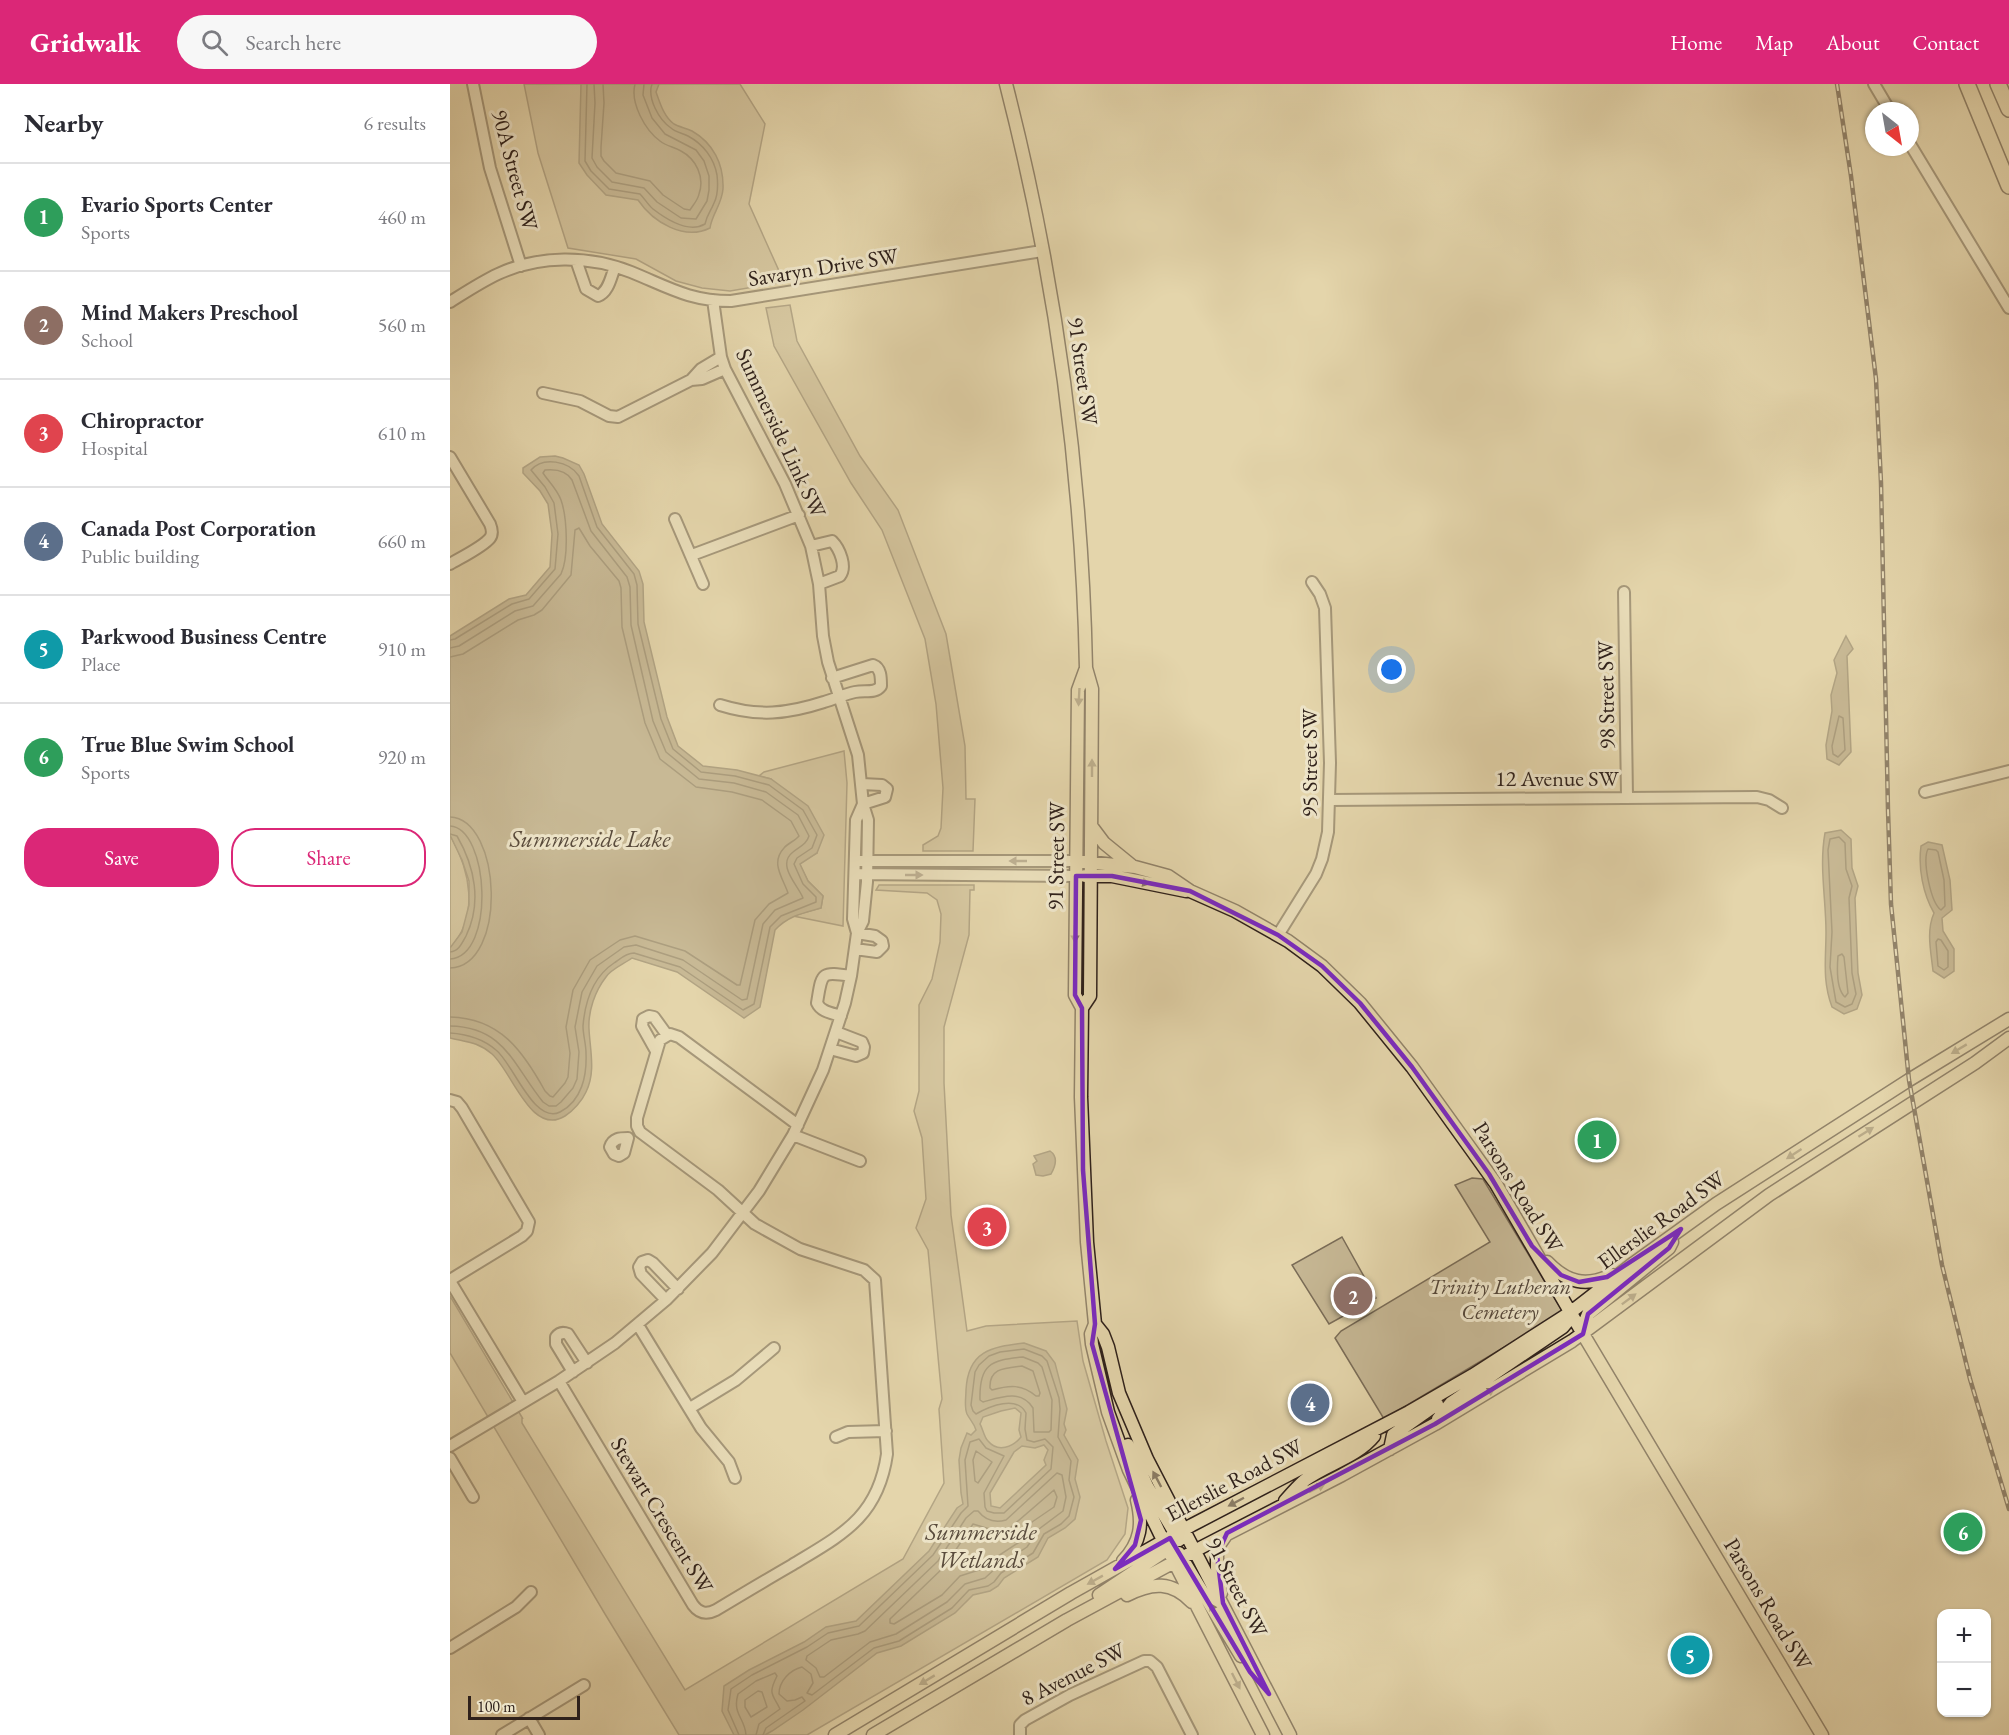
<!DOCTYPE html>
<html lang="en">
<head>
<meta charset="utf-8">
<style>
  :root { --surface:#fff; --page:#f7f7f7; --text:#2b2b33; --muted:#7c7c81; --line:#e1e1e2; --accent:#db2777 }
  body { margin:0; font-family:"EB Garamond",serif; background:var(--page); color:var(--text) }
  .controls { position:absolute; right:18px; bottom:18px; display:grid; overflow:hidden; border-radius:12px; box-shadow:0 2px 4px #0004 }
  .controls button { width:54px; height:54px; display:grid; place-items:center; padding:0; border:0; border-bottom:2px solid var(--line); background:var(--surface); color:var(--text); font:30px sans-serif }
  .compass { position:absolute; left:1415px; top:18px; width:54px; height:54px; border-radius:50%; background:var(--surface); box-shadow:0 2px 4px #0004; rotate:149deg }
  .scale { position:absolute; left:18px; bottom:15px; width:112px; box-sizing:border-box; padding-left:6px; border:3px solid #2f211b; border-top:0; font-size:16px; line-height:21px; white-space:nowrap; color:#2f211b; -webkit-text-stroke:4px #ede4c8; paint-order:stroke }
  .you { position:absolute; left:942px; top:586px; width:21px; height:21px; margin:-15px; border:4px solid #fff; border-radius:50%; background:#1a73e8; box-shadow:0 0 0 9px #1a73e833 }
  .badge { display:grid; place-items:center; width:39px; height:39px; border-radius:50%; background:var(--accent); color:#fff; font-size:20px; font-weight:700 }
  .pin { position:absolute; translate:-50% -50%; border:3px solid #fff; box-shadow:0 2px 6px #0006 }
  .list { margin:0; padding:0; list-style:none }
  h2 { display:flex; justify-content:space-between; align-items:center; height:78px; margin:0; padding:0 24px; font-size:26px }
  h2 small { font-size:20px; font-weight:400; color:var(--muted) }
  .list li { display:grid; grid-template-columns:39px 1fr auto; gap:18px; align-items:center; box-sizing:border-box; height:108px; padding:0 24px; border-top:2px solid var(--line) }
  .list b { display:block; font-size:22px; white-space:nowrap }
  .list p { margin:0; font-size:20px; white-space:nowrap; color:var(--muted) }
  .list em { font-size:20px; font-style:normal; color:var(--muted) }
  .actions { display:flex; gap:12px; padding:18px 24px }
  .actions a { flex:1; padding:14px 0; border:2px solid var(--accent); border-radius:24px; text-align:center; font-size:21px; color:var(--accent) }
  .actions .main { background:var(--accent); color:#fff }
  .icon { flex:none; width:33px; height:33px; fill:none; stroke:currentColor; stroke-width:2; stroke-linecap:round; stroke-linejoin:round }
  .map { position:relative; flex:none; width:1559px; height:1651px; overflow:hidden }
  header { display:flex; align-items:center; gap:36px; box-sizing:border-box; height:84px; padding:0 30px; background:var(--accent); color:#fff }
  header strong { font-size:28px }
  nav { display:flex; gap:33px; margin-inline-start:auto; font-size:21px }
  .search { width:420px; height:54px; background:var(--page); display:flex; align-items:center; gap:15px; box-sizing:border-box; padding:0 21px; border-radius:33px; color:var(--muted); font-size:22px }
  main { display:flex }
  aside { flex:1; background:var(--surface) }
  .map>svg:first-child { display:block }
  .green { fill:#c5b693; stroke:#7a6c57; stroke-width:1.5 }
  .water { fill:#a6987a; stroke:#766854; stroke-width:1.5; fill-rule:evenodd }
  .lines { fill:none; stroke-linecap:round; stroke-linejoin:round }
  .shore { stroke:#6a5c4a; stroke-width:1.5 }
  .minor-casing { stroke:#5c4e3f; stroke-width:14 }
  .major-casing { stroke:#2f211b; stroke-width:15 }
  .highway-casing { stroke:#2f211b; stroke-width:18 }
  .minor { stroke:#ede4c8; stroke-width:10 }
  .major { stroke:#e4d5ab; stroke-width:12 }
  .highway { stroke:#e4d5ab; stroke-width:15 }
  .rail-casing { stroke:#2f211b; stroke-width:4.5 }
  .rail { stroke:#ede4c8; stroke-width:2; stroke-dasharray:7; stroke-linecap:butt }
  .oneway { fill:#8a7b63 }
  .oneway2 { fill:#8e8272 }
  .marked { fill:none; stroke:#7b2cbf; stroke-width:4.5; stroke-linejoin:round }
  .labels { text-anchor:middle; dominant-baseline:central; stroke-width:6; stroke-linejoin:round; paint-order:stroke }
  .street-label { font-size:22px; fill:#2f211b; stroke:#ede4c8 }
  .park-label { font-size:22px; font-style:italic; fill:#544639; stroke:#ede4c8 }
  .water-label { font-size:24px; font-style:italic; fill:#594b3c; stroke:#ede4c8 }
</style>
</head>
<body>
<header>
<strong>Gridwalk</strong>
<div class="search"><svg class="icon" aria-label="search" viewBox="0 0 24 24"><circle cx="10" cy="10" r="6"/><path d="M15 15l6 6"/></svg>Search here</div>
<nav><a>Home</a><a>Map</a><a>About</a><a>Contact</a></nav>
</header>
<main>
<aside>
<h2>Nearby<small>6 results</small></h2>
<ul class="list">
<li><span class="badge" style="background:#2e9e5b">1</span><div><b>Evario Sports Center</b><p>Sports</p></div><em>460 m</em></li>
<li><span class="badge" style="background:#8d6e63">2</span><div><b>Mind Makers Preschool</b><p>School</p></div><em>560 m</em></li>
<li><span class="badge" style="background:#e0444e">3</span><div><b>Chiropractor</b><p>Hospital</p></div><em>610 m</em></li>
<li><span class="badge" style="background:#5c6f8a">4</span><div><b>Canada Post Corporation</b><p>Public building</p></div><em>660 m</em></li>
<li><span class="badge" style="background:#0f9aa8">5</span><div><b>Parkwood Business Centre</b><p>Place</p></div><em>910 m</em></li>
<li><span class="badge" style="background:#2e9e5b">6</span><div><b>True Blue Swim School</b><p>Sports</p></div><em>920 m</em></li>
</ul>
<div class="actions"><a class="main">Save</a><a>Share</a></div>
</aside>
<div class="map">
<svg width="1559" height="1651" viewBox="0 0 1559 1651">
  <rect width="100%" height="100%" fill="#e4d5ab"/>
  <filter id="stains"><feTurbulence type="fractalNoise" baseFrequency=".00333" numOctaves="4"/><feColorMatrix values="0 0 0 0 .2 0 0 0 0 .09 0 0 0 0 .02 0 0 0 .5 -.17"/></filter>
  <radialGradient id="worn" r=".72"><stop offset=".6" stop-color="#630" stop-opacity="0"/><stop offset="1" stop-color="#630" stop-opacity=".3"/></radialGradient>
  <path class="green" d="M74 0H290L315 40 299 120 334 198 280 207 252 204 226 197 186 175 118 164 88 69Z
    M340 221 347 257 410 372 448 426 496 550 515 662 516 715H525L523 767H473V761L488 752 491 744 493 704 486 620 475 555 432 446 401 399 324 262 316 224Z
    M394 667 397 699 393 842 343 832 371 824 373 812 358 797 349 779 367 769 321 695 309 692 314 688Z
    M0 751C20 786 30 832 0 864Z
    M429 801H524V806H520L519 851 494 943V999L501 1131 517 1247 536 1242 627 1237 633 1277 656 1357 678 1424 675 1450 657 1476 357 1651H229L155 1530 0 1269V1212L73 1335 72 1334V1339L235 1606 453 1475 494 1399 489 1325 492 1315 478 1166 466 1144 476 1115 472 1054 464 1027 469 1007V921L482 895 490 858 491 830 487 816 477 809 426 806Z
    M1022 1094 1033 1095 1113 1228 934 1335 885 1254 891 1247 1040 1158 1005 1101Z
    M892 1153 926 1214 879 1240 842 1181Z"/>
  <path class="water" d="M131 0H209L206 8C210 19 214 33 224 40 229 43 236 44 242 47 263 59 274 80 273 105 272 120 262 130 260 144 234 157 203 138 188 116L156 111 137 91 129 79Z
    M105 372 113 374 129 381 134 390 152 440 189 487 193 500 194 538 217 633 228 662 253 682 287 686 321 695 358 722 374 751 367 769 350 780 358 797 373 812 371 824C353 829 338 832 325 846L310 923 294 934 227 888 182 874C174 880 161 885 156 893 145 907 138 927 139 945 140 966 146 988 136 1008 132 1017 123 1027 115 1032 81 1053 62 987 42 970 28 958 17 958 0 954V864L12 848 19 821V797L12 776 0 751V552L59 515 76 511 100 483 102 450 98 420 90 407 73 389V384L90 373Z
    M1396 552 1403 565 1397 572 1401 668 1389 681 1377 675 1376 661 1382 627 1381 611 1387 589 1384 576Z
    M1391 746 1401 755 1402 784 1408 802 1405 814 1408 889 1412 911 1407 925 1394 930 1382 923C1372 896 1376 875 1376 848 1376 815 1369 782 1375 749Z
    M1478 758 1492 761 1500 796 1502 826 1492 834 1493 847 1504 865V887L1494 894 1483 887C1481 868 1476 847 1484 829 1473 810 1468 784 1471 762Z
    M600 1067C609 1073 605 1083 601 1090L593 1092 586 1091 583 1080 587 1077 584 1072Z
    M574 1259 596 1267 605 1279 617 1325 614 1340 616 1346 614 1351 628 1376 625 1395 630 1413 625 1435 615 1444 598 1454 588 1473 554 1494 548 1502 540 1507 523 1511 505 1529 451 1562 427 1569 353 1626 322 1647 315 1651H284L272 1627 274 1602 299 1586 354 1558 376 1543 406 1537 479 1467 507 1424 513 1420 511 1409 509 1376 511 1364 517 1349 521 1351 526 1346C524 1339 520 1336 517 1330 514 1323 516 1314 516 1306 518 1267 541 1263 574 1259ZM565 1324 571 1329 569 1346 571 1353C563 1363 548 1369 538 1357 534 1353 533 1345 530 1340L533 1333 551 1327ZM594 1361 598 1366 594 1376 596 1381 550 1424 541 1422 540 1409 564 1368 572 1362 585 1364Z"/>
  <g class="lines">
    <path class="shore" d="M137 0 135 77 141 87 159 105 190 110C195 115 198 121 203 125 216 135 238 150 255 140 257 130 261 127 264 119 268 111 268 100 267 91 264 74 253 60 238 52 232 49 225 48 221 44 209 36 197 14 202 0
      M144 0 145 19 142 74 147 83 162 98 194 104 207 118 231 134 246 135 257 117 259 106V92L254 77 246 66 215 50 202 34 193 11 194 0
      M153 0 154 19 151 63V72L154 77 166 89 200 97 213 111 234 125 240 126C243 121 248 116 249 110 255 93 246 75 231 67 224 63 216 62 210 57 195 46 180 19 185 0
      M0 556 5 555 62 520 79 515 105 485 108 450 104 419 95 403 81 386C93 372 119 377 129 392L147 443 184 490 187 501 188 540 211 635 223 665 251 688 285 692 319 701 353 726 367 751 362 764 347 774 344 780 353 800 366 813V818L331 832 320 843 304 920 293 926 230 883 184 869C176 869 170 875 164 879 143 893 135 917 133 942 133 951 136 960 136 969 137 991 132 1017 110 1028 84 1041 63 979 46 966 32 954 17 950 0 949
      M0 564 9 562 65 527 83 522 111 490C119 473 117 433 111 416 107 405 98 397 93 389L95 386C105 385 116 386 122 396L141 447 177 493 180 503 181 541 203 637 216 668 249 695 284 699 316 708 348 731 359 752C356 761 350 762 343 768 326 781 348 801 353 814L325 826 313 840 297 915 292 916 233 876 186 861 174 863 147 882 132 908 125 943 129 968 127 995 123 1004 111 1018 106 1022H99L93 1018C63 981 55 943 0 942
      M0 573 13 570 68 536 84 531 92 526 121 491 125 446 129 444 140 462 169 497 171 504 172 543 195 639 210 675 246 703 282 708 312 716 341 737 349 752C345 757 338 759 334 764 320 779 333 794 338 809L319 820 305 836 290 901H287L235 867 185 852 170 856 140 876 123 906 116 943 120 969 118 993 115 999 103 1013 100 1012 95 1007C73 967 50 934 0 933
      M1389 632 1393 634 1395 666 1388 673 1383 670 1382 662Z
      M0 733C52 735 58 882 0 884
      M0 742C39 744 46 872 0 875
      M0 750 7 752C25 783 32 819 16 852 12 859 9 867 0 868
      M1389 753 1395 759 1396 785 1402 802 1399 814 1402 889 1406 910 1402 920 1395 923 1386 918 1380 883 1382 848 1378 766 1380 755Z
      M1478 765 1486 766 1488 768 1494 796 1495 822 1491 826C1481 819 1472 777 1478 765Z
      M1488 855 1491 856 1498 867V883L1494 886 1488 882 1486 858Z
      M1392 870 1394 873 1398 909 1395 913C1386 905 1387 884 1388 872Z
      M573 1273 588 1279 592 1283 602 1316 601 1346 599 1348H584L583 1324C571 1305 551 1313 533 1318L530 1316C529 1281 540 1276 573 1273Z
      M572 1282 583 1287 590 1309 589 1312H586C572 1300 560 1301 542 1306L540 1304C539 1284 555 1284 572 1282Z
      M526 1367 542 1378 528 1399 525 1397 523 1376Z
      M607 1389 612 1391 616 1413 613 1427 589 1445 577 1463 547 1483 535 1494 515 1500 497 1518 446 1550 420 1558 374 1593H370L366 1584 356 1576 357 1572 381 1556 408 1550 415 1547 488 1477 516 1434 524 1427H528C535 1436 545 1439 556 1436Z
      M604 1406 607 1413 604 1423 582 1438 571 1457 542 1476 532 1485 510 1492 492 1511 444 1540 440 1539V1535L495 1482 523 1440 543 1446 560 1444Z
      M308 1607 312 1608 317 1623 301 1633 295 1623V1616Z
      M289 1651 278 1626 281 1605 302 1591 357 1563 378 1549 409 1542 483 1471 511 1429 518 1422 515 1376 520 1358 529 1355 536 1364 554 1372 534 1409 535 1423 537 1427 544 1429H554L601 1385 603 1363 595 1355 584 1358 577 1356 575 1345 576 1329C567 1311 540 1322 526 1330L523 1327 521 1321 525 1288 529 1281 539 1272 550 1268 574 1265 592 1272 597 1277 609 1314 610 1325 608 1353 621 1377 619 1396 624 1413 619 1432 611 1440 594 1450 583 1469 551 1489 544 1498 538 1502 519 1506 502 1524 449 1557 424 1564 362 1611 357 1609 363 1599 361 1590 352 1583C340 1586 329 1597 329 1610L337 1617 345 1616 352 1613 355 1617 316 1644 313 1651
      M296 1651C295 1634 282 1630 288 1610L306 1597 325 1589 327 1592C318 1610 322 1609 330 1625L309 1640 306 1651"/>
    <g class="minor-casing">
      <path id="minor" d="M23 0 40 84 71 182
        M1424 0 1440 27
        M1460 60 1559 224
        M126 176 136 205 148 212C159 208 161 192 165 183
        M0 218C16 208 31 198 48 190 89 171 139 171 181 188 218 203 239 217 281 217L592 167
        M241 296 252 295 275 285
        M93 309 130 317 159 332 168 333 241 296 251 285 271 273
        M0 373 40 440C42 445 43 450 40 454 33 463 10 474 0 480
        M225 435 253 500
        M361 462 382 457C390 465 397 483 390 492L369 500
        M242 471 349 431
        M1174 508 1177 713
        M270 621C308 633 337 630 374 618 385 615 395 610 405 608 415 606 425 610 431 602 431 593 431 584 423 581L382 594
        M412 700 432 701 437 705 435 713 413 720
        M1475 708 1559 687
        M880 716 1307 713 1319 716 1332 724
        M406 777H626
        M406 790 626 792
        M407 849 403 835 406 736 413 720
        M828 851 866 790 872 775 878 748 880 679 875 524 870 510 862 498
        M405 865 427 868 433 862 432 857 425 852 407 849
        M391 932C382 929 371 928 367 919 372 889 370 887 401 892
        M380 965 406 972 413 969 414 963 412 958 386 948
        M206 967 192 942 193 935 199 932 204 933 217 951
        M0 1016 7 1018 12 1024 79 1138 77 1147 72 1152 0 1196
        M343 1051 410 1077
        M178 1054 174 1069 169 1072 164 1070 160 1063C163 1054 170 1054 178 1054Z
        M0 1197 73 1318
        M216 1216 191 1190 189 1183 192 1178 198 1176 203 1179 228 1205
        M188 1241 251 1344 279 1378 285 1394
        M123 1288 106 1260V1253C109 1249 113 1248 118 1250L137 1279
        M109 1297 243 1521C249 1529 256 1531 266 1526 291 1511 316 1496 342 1481 391 1451 428 1434 437 1370L425 1196 414 1186 350 1165 305 1140 268 1106 190 1048 187 1042V1034L210 956 220 950 229 953 348 1041
        M240 1324 286 1296 324 1264
        M386 1353 398 1348 436 1347
        M0 1362 109 1297 165 1259 216 1216 262 1169 309 1107 343 1051 373 986 395 919 401 892 407 849 413 837 417 798 418 736 413 720 408 671 378 578 373 552 369 500 361 462 335 400 275 285 271 273 263 216
        M0 1374 23 1413
        M0 1564 66 1523 81 1508
        M79 1634 89 1651
        M52 1651 134 1601
        M570 1651V1641L575 1636 620 1611 694 1577H700L707 1583 742 1651"/>
    </g>
    <g class="major-casing">
      <path id="major" d="M556 0C605 191 632 387 636 584L642 605 640 912 632 924 631 1013 637 1158 645 1240 641 1250 642 1260 658 1328 679 1386 709 1448 813 1651
        M642 743 654 759 681 781
        M626 777 685 783 718 792 740 807 785 827 838 857 872 882 910 919 962 983 1046 1100 1133 1250 1372 1651
        M635 792H662L736 807
        M632 924 625 911 628 606 636 584
        M1097 1178C1117 1199 1136 1203 1162 1191
        M645 1240 653 1250 658 1263 669 1309 697 1375 840 1651
        M1133 1250 1134 1240 1138 1230 1219 1164 1222 1158
        M988 1335 1001 1319 1113 1243 1118 1237 1120 1229
        M678 1361 697 1402 729 1456
        M940 1365 943 1351 987 1320
        M835 1417C841 1410 848 1402 855 1396 877 1380 907 1373 924 1352
        M729 1469 791 1572
        M673 1477C691 1458 693 1440 687 1416
        M771 1509 767 1484V1464L776 1451
        M649 1511 718 1465 723 1460
        M677 1511C702 1498 722 1497 742 1518
        M385 1651 621 1509 742 1441 959 1328 1023 1291 1121 1228 1184 1179 1266 1120 1459 996 1559 935
        M423 1651 617 1536 752 1463 892 1391 985 1340 1122 1257 1319 1111 1525 979 1559 954"/>
    </g>
    <g class="highway-casing">
      <path id="highway" d="M1517 0 1559 102
        M1548 0 1559 25"/>
    </g>
    <use href="#minor" class="minor"/>
    <use href="#major" class="major"/>
    <use href="#highway" class="highway"/>
    <g class="rail-casing">
      <path id="rail" d="M1387 0 1401 92 1426 295 1431 399 1438 726 1441 820 1459 996 1492 1181 1520 1295 1559 1425"/>
    </g>
    <use href="#rail" class="rail"/>
  </g>
  <defs><path id="oneway-solid" d="M-6-.8H1V-3.2L6.5 0L1 3.2V.8H-6Z" transform="scale(1.5)"/></defs>
  <g class="oneway">
    <use href="#oneway-solid" transform="translate(629 613) rotate(93)"/>
    <use href="#oneway-solid" transform="translate(642 684) rotate(-90)"/>
    <use href="#oneway-solid" transform="translate(691 798) rotate(12)"/>
    <use href="#oneway-solid" transform="translate(625 850) rotate(90)"/>
    <use href="#oneway-solid" transform="translate(1509 965) rotate(149)"/>
    <use href="#oneway-solid" transform="translate(1416 1048) rotate(-32)"/>
    <use href="#oneway-solid" transform="translate(1344 1070) rotate(147)"/>
    <use href="#oneway-solid" transform="translate(1179 1215) rotate(-37)"/>
    <use href="#oneway-solid" transform="translate(1037 1309) rotate(-31)"/>
    <use href="#oneway-solid" transform="translate(707 1395) rotate(-118)"/>
    <use href="#oneway-solid" transform="translate(867 1404) rotate(-27)"/>
    <use href="#oneway-solid" transform="translate(786 1418) rotate(152)"/>
    <use href="#oneway-solid" transform="translate(645 1496) rotate(151)"/>
    <use href="#oneway-solid" transform="translate(764 1527) rotate(-120)"/>
    <use href="#oneway-solid" transform="translate(477 1596) rotate(149)"/>
    <use href="#oneway-solid" transform="translate(786 1597) rotate(63)"/>
  </g>
  <g class="oneway2">
    <use href="#oneway-solid" transform="translate(568 777) rotate(-180)"/>
    <use href="#oneway-solid" transform="translate(464 791)"/>
  </g>
  <path d="M0 0H1559V1651H0ZM626 792H662L740 807 828 851 872 882 910 919 962 983 1039 1090 1082 1162 1111 1191 1129 1198 1157 1193 1231 1145 1219 1164 1138 1230 1133 1250 985 1340 777 1449 767 1471 773 1519 819 1610 800 1588 720 1454 665 1485 685 1461 691 1436 642 1260 645 1240 633 1086 632 924 625 911Z" fill="#e4d5ab" fill-opacity=".55" fill-rule="evenodd"/>
  <path class="marked" d="M626 792H662L740 807 828 851 872 882 910 919 962 983 1039 1090 1082 1162 1111 1191 1129 1198 1157 1193 1231 1145 1219 1164 1138 1230 1133 1250 985 1340 777 1449 767 1471 773 1519 819 1610 800 1588 720 1454 665 1485 685 1461 691 1436 642 1260 645 1240 633 1086 632 924 625 911Z"/>
  <g class="labels">
    <g class="street-label">
      <text transform="translate(65 86) rotate(75)">90A Street SW</text>
      <text transform="translate(373 183) rotate(-9)">Savaryn Drive SW</text>
      <text transform="translate(633 287) rotate(82)">91 Street SW</text>
      <text transform="translate(331 349) rotate(65)">Summerside Link SW</text>
      <text transform="translate(1156 611) rotate(-91)">98 Street SW</text>
      <text transform="translate(859 679) rotate(-90)">95 Street SW</text>
      <text x="1107" y="694">12 Avenue SW</text>
      <text transform="translate(606 772) rotate(-89)">91 Street SW</text>
      <text transform="translate(1068 1103) rotate(58)">Parsons Road SW</text>
      <text transform="translate(1211 1136) rotate(-36)">Ellerslie Road SW</text>
      <text transform="translate(784 1396) rotate(-28)">Ellerslie Road SW</text>
      <text transform="translate(212 1431) rotate(59)">Stewart Crescent SW</text>
      <text transform="translate(787 1503) rotate(63)">91 Street SW</text>
      <text transform="translate(1318 1520) rotate(59)">Parsons Road SW</text>
      <text transform="translate(623 1590) rotate(-27)">8 Avenue SW</text>
    </g>
    <g class="park-label">
      <text x="1050" y="1202">Trinity Lutheran<tspan x="1050" dy="25">Cemetery</tspan></text>
    </g>
    <g class="water-label">
      <text x="140" y="754">Summerside Lake</text>
      <text x="531" y="1447">Summerside<tspan x="531" dy="28">Wetlands</tspan></text>
    </g>
  </g>
  <rect width="100%" height="100%" filter="url(#stains)"/>
  <rect width="100%" height="100%" fill="url(#worn)"/>
</svg>
<div class="controls">
<button>+</button>
<button>−</button>
</div>
<svg class="compass" viewBox="-18 -18 36 36"><path d="M0-13l5 13h-10z" fill="#e53935"/><path d="M0 13l5-13h-10z" fill="#7c7c81"/></svg>
<div class="scale">100 m</div>
<div class="you"></div>
<div class="pin badge" style="left:1147px;top:1056px;background:#2e9e5b">1</div>
<div class="pin badge" style="left:903px;top:1212px;background:#8d6e63">2</div>
<div class="pin badge" style="left:537px;top:1143px;background:#e0444e">3</div>
<div class="pin badge" style="left:860px;top:1319px;background:#5c6f8a">4</div>
<div class="pin badge" style="left:1240px;top:1571px;background:#0f9aa8">5</div>
<div class="pin badge" style="left:1513px;top:1448px;background:#2e9e5b">6</div>
</div>
</main>
</body>
</html>
